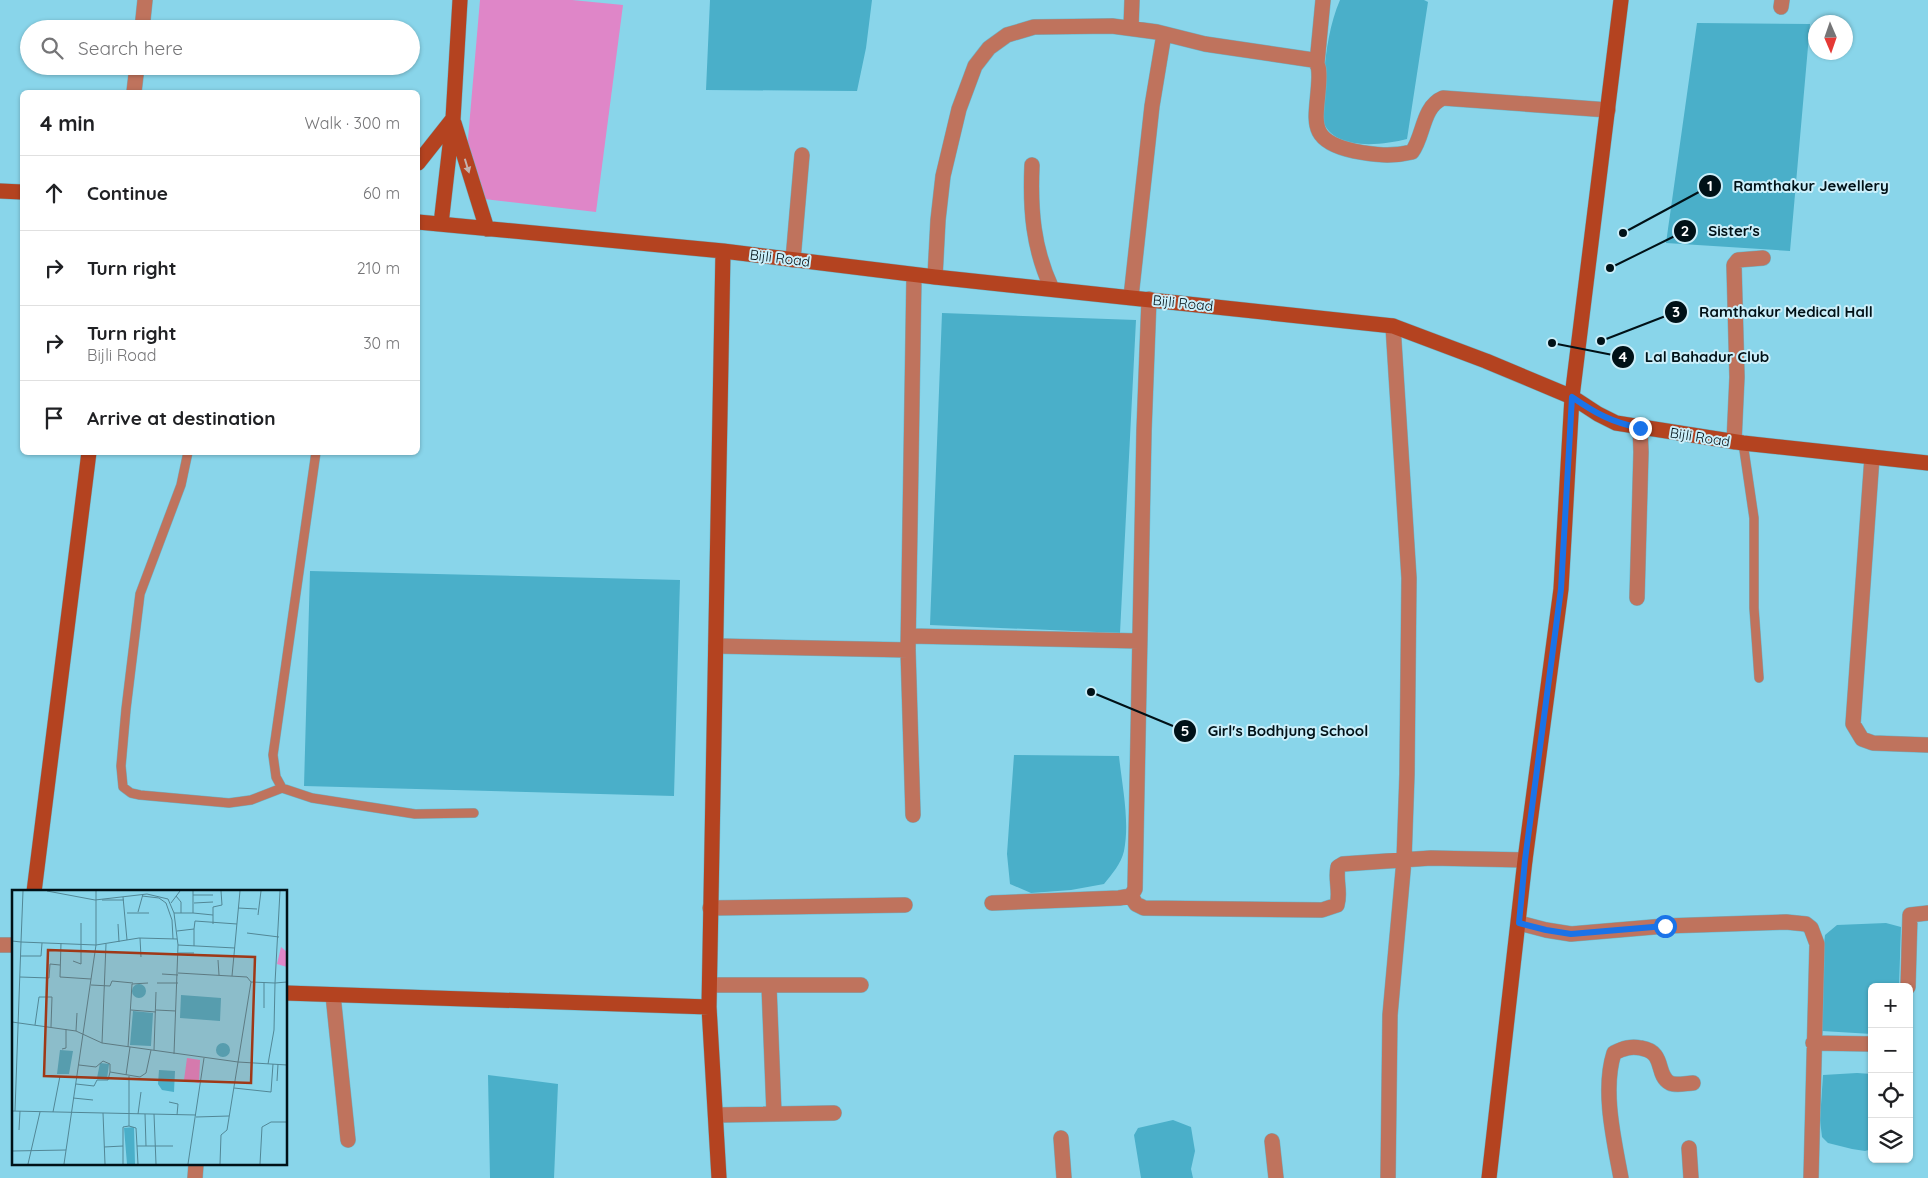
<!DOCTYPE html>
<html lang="en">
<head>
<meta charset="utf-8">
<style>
  :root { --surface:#fff; --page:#f2f2f2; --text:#202124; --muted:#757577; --line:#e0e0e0 }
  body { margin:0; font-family:Quicksand,sans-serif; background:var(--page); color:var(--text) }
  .controls { position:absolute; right:15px; bottom:15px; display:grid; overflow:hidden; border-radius:8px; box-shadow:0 1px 4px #0004 }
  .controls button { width:45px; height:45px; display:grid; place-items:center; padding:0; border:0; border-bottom:1px solid var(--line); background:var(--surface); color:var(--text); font:25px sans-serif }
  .compass { position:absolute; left:1808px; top:15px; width:45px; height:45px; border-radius:50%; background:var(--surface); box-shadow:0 1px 4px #0004; rotate:178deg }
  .stop { position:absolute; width:15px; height:15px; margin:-11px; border:4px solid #1a73e8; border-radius:50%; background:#fff }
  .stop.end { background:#1a73e8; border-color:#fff; box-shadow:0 1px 5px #0008 }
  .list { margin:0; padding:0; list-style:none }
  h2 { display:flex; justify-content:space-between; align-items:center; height:65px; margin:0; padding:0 20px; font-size:21px }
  h2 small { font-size:16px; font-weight:400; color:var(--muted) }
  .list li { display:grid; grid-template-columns:32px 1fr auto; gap:15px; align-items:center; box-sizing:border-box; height:75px; padding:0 20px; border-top:1px solid var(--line) }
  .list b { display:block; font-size:19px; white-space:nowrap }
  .list p { margin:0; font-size:16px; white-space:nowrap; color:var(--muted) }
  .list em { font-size:16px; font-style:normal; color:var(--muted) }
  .icon { flex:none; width:28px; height:28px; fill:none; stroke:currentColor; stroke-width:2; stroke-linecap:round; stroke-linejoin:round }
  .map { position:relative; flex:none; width:1928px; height:1178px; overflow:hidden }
  .search { position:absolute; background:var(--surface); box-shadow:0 1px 4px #0004; left:20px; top:20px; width:400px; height:55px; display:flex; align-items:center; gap:12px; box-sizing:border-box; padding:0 18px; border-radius:28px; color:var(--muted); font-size:19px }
  .panel { position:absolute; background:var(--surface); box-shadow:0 1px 4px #0004; left:20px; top:90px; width:400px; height:365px; border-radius:8px }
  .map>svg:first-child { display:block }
  .green { fill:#df86c8 }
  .water { fill:#4aafc9 }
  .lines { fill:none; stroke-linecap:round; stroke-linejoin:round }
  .lane-casing { stroke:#70b2c4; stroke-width:10 }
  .street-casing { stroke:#70b2c4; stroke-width:16 }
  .secondary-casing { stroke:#70b2c4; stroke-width:16 }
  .lane { stroke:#bf735d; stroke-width:9 }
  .street { stroke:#bf735d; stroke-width:15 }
  .secondary { stroke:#b44320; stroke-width:15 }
  .oneway { fill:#c3b3ae }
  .route { stroke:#1a73e8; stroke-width:6 }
  .labels { text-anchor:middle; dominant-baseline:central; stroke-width:4; stroke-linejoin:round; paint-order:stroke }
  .street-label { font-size:14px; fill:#001117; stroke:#cbeffa }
  .inset-road { fill:none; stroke:#528796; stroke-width:1 }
  .view { fill:#9f3817; fill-opacity:0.15; stroke:#9f3817; stroke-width:2.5 }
  .inset-edge { fill:none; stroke:#001117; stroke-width:2.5 }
  .leader { fill:none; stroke:#001117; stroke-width:2 }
  .callout-dot { fill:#001117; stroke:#cbeffa; stroke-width:2 }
  .mark-label { font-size:15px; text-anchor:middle; font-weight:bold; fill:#fff }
  .callout-label { font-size:15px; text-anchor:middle; font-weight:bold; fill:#001117; stroke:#cbeffa; stroke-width:4; stroke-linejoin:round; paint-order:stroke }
</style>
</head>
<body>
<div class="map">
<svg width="1928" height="1178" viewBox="0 0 1928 1178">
  <rect width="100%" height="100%" fill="#89d5ea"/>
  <path class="green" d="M480 0H572L623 5 596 212 484 199 466 162Z"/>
  <path class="water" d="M710 0H872L866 48 857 91 706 90Z
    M1340 0H1424L1428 2 1407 139C1379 146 1326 152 1321 113 1319 101 1323 86 1324 75 1326 50 1330 23 1340 0Z
    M1697 23 1810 24 1790 251 1666 243Z
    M942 313 1136 320 1120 633 930 625Z
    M310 571 680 580 674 796 304 786Z
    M1014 755 1119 756C1122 786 1130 821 1124 851 1121 864 1112 874 1104 884L1071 890 1031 893 1010 884 1007 854Z
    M1886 923 1901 927 1899 987H1872V1034L1822 1031 1815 1027 1825 935 1837 925Z
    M1857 1073 1872 1074V1149L1865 1151 1852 1149 1828 1143 1822 1137 1820 1120 1823 1075Z
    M488 1075 558 1084 554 1178H490Z
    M1173 1120 1191 1127 1195 1151 1191 1169 1193 1178H1141L1134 1135 1138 1128Z"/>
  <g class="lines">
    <g class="lane-casing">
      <path id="lane" d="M1743 443 1754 518V608L1759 678
        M188 452 181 485 140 594 126 709 121 766 123 787 131 793 140 795 229 803 251 800 282 788
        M316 452 273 755 276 777 282 788 312 798 415 814 474 813"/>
    </g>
    <g class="street-casing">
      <path id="street" d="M1781 7 1782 0
        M1131 28 1132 0
        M142 29 145 0
        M1317 63 1323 0
        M134 92 137 66
        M1032 165C1030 210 1033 248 1052 289
        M793 260 802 155
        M935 277 938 220 943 176 959 109 975 66 989 48 1007 35 1034 27 1112 26 1157 32 1205 44 1313 60C1319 64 1319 70 1319 77 1318 118 1303 140 1354 151 1374 155 1392 157 1412 152 1424 136 1422 107 1443 98L1608 110
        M1131 297 1152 106 1164 34
        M1734 442 1737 377 1734 265 1738 260 1763 258
        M1872 457 1853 724 1862 739 1873 743 1928 745
        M1637 598 1641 452 1640 427
        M909 636 1139 641
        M716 646 908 650
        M913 815 908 650 914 275
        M1131 896 1136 904 1144 908 1322 910 1337 905C1341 892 1335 880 1338 867L1343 864 1431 858 1525 860
        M992 903 1119 898 1131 896 1135 889 1144 431 1149 299
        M710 908 905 905
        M1519 923 1546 930 1571 934 1665 926 1786 922 1806 924 1811 928 1817 944 1811 1178
        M0 945H14
        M710 985H861
        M769 986 774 1113
        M1908 987 1910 915 1928 913
        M333 995 348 1140
        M1813 1043 1872 1044
        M717 1115 834 1113
        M1061 1138 1064 1178
        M1272 1141 1276 1178
        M1689 1148 1691 1178
        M195 1178 196 1164
        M1388 1178 1390 1015 1404 860 1407 774 1409 578 1393 326
        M1621 1178C1614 1140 1602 1090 1614 1053 1624 1048 1631 1046 1641 1048 1666 1052 1655 1075 1670 1083 1676 1086 1687 1083 1693 1083"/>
    </g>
    <g class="secondary-casing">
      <path id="secondary" d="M454 123 487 229
        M418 163 452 120
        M0 191 22 192
        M418 222 723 251 935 277 1393 326 1486 361 1572 397 1598 414 1616 423 1743 443 1928 463
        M441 224 453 119 460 0
        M34 892 89 452
        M286 993 709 1007
        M719 1178 709 1007 723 251
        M1489 1178 1525 860 1561 589 1572 397 1621 0"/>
    </g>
    <use href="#lane" class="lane"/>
    <use href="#street" class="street"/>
    <use href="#secondary" class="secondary"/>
  </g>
  <defs><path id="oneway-solid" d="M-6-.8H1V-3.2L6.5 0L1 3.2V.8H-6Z" transform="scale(1.25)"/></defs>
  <use class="oneway" href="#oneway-solid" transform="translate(467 166) rotate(73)"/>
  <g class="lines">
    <path class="route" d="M1640 428C1611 422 1595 413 1572 397L1561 589 1525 860 1519 923 1546 930 1571 934 1665 926"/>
  </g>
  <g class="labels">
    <g class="street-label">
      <text transform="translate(780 258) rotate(7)">Bijli Road</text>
      <text transform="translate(1183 303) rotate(6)">Bijli Road</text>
      <text transform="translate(1700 437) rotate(9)">Bijli Road</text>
    </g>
  </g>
  <g transform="translate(12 890)">
    <rect width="275" height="275" fill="#89d5ea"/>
    <path d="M269 57 275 62V77L265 74ZM175 168 188 170 187 193 172 190Z" fill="#df86c8"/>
    <path d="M120 101a7 7 0 1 1 14 0a7 7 0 1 1-14 0ZM169 105 209 108 208 131 168 128ZM121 121 141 123 139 156 118 155ZM204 160a7 7 0 1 1 14 0a7 7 0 1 1-14 0ZM48 160 61 161 57 184H45ZM88 173 97 174 95 189 85 188ZM147 180 163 181 162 202 150 200 146 194ZM122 237 123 274H115L112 238Z" fill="#4aafc9"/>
    <path class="inset-road" d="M11 1 9 52 84 55 127 48 165 49M35 1 83 10 135 4 156 9 162 23 166 55 162 164M181 1V23L201 25M181 5H201M130 6 147 8 154 13 160 30 161 49M164 6 169 12V23M111 7 115 50M90 10H112M159 13 168 1M182 13 201 12M226 18 245 19M126 22 131 4M115 23H137M162 23H181M246 25 249 1M106 34 107 52M201 34V17L210 15 209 1M182 39 183 31 225 34M165 41 182 39V56M235 43 267 47M128 48 129 67M0 51 9 52 3 221M49 53 48 87 79 89M166 55 223 58M166 63H182M9 66H29L30 53M206 70 207 85M61 71 69 74V33M166 83 235 87 239 92 263 93 268 1M150 84 166 85M220 86 228 1M8 87 37 88 38 74 48 75M145 93H166M79 95 98 96 100 91 121 93M252 118V92M119 120 144 122M144 120 164 121M0 132 64 141 90 153 226 172 275 175M23 135 27 107H40L39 137M64 141 65 123M90 153 94 54M116 157 120 94 136 93M50 159 54 158V139M142 160 144 102M256 174 262 140 263 93 275 92M67 175 84 177 91 171 98 174V182L128 187 134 183 139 160M114 185 118 157M265 191 266 174M64 194 82 196 85 190H96L98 182M222 198 259 202 261 174M61 208 81 210M157 212 166 214 165 225M0 221 184 225M41 222 48 186M91 223 93 274M126 224 129 202M133 224 134 256M142 224 144 274M184 227 217 226M117 236 124 238 126 274M7 240 8 221M125 256H161M92 257 111 256M0 261 54 260M16 274 28 222M52 274 84 55V1M111 274V237L117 236V186M176 274 192 168M208 274 209 245 215 240 239 92M248 274 250 237 259 232H275"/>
    <path class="view" d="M36 60 243 67 239 193 32 186Z"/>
    <rect width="275" height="275" class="inset-edge"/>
  </g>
  <path class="leader" d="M1623 233L1710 186M1610 268L1685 231M1601 341L1676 312M1552 343L1623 357M1091 692L1185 731"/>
  <g class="callout-dot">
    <circle cx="1623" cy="233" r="5"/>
    <circle cx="1610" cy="268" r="5"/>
    <circle cx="1601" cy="341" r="5"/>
    <circle cx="1552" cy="343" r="5"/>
    <circle cx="1091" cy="692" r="5"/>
    <circle cx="1710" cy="186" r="12"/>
    <circle cx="1685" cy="231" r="12"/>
    <circle cx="1676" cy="312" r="12"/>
    <circle cx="1623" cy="357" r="12"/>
    <circle cx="1185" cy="731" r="12"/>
  </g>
  <g class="mark-label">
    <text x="1710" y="191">1</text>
    <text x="1685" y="236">2</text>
    <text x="1676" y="317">3</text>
    <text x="1623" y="362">4</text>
    <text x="1185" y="736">5</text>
  </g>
  <g class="callout-label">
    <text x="1811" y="191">Ramthakur Jewellery</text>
    <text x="1734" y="236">Sister's</text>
    <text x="1786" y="317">Ramthakur Medical Hall</text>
    <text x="1707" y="362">Lal Bahadur Club</text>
    <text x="1288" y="736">Girl's Bodhjung School</text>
  </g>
</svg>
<div class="controls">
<button>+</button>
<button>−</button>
<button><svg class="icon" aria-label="locate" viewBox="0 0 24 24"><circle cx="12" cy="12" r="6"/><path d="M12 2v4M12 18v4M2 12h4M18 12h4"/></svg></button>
<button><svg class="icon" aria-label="layers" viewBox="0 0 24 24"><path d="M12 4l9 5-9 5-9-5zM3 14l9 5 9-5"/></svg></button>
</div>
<svg class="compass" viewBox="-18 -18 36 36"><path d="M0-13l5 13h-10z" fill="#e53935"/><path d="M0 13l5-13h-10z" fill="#757577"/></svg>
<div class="stop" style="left:1665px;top:926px"></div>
<div class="stop end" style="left:1640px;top:428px"></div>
<div class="search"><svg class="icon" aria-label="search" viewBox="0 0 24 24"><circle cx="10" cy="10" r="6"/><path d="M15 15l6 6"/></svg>Search here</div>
<section class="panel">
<h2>4 min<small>Walk · 300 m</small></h2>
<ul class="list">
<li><svg class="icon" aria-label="ahead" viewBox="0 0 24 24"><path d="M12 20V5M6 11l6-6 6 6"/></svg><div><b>Continue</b></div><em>60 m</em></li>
<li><svg class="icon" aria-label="right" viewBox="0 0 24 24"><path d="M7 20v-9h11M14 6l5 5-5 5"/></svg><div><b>Turn right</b></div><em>210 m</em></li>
<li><svg class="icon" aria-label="right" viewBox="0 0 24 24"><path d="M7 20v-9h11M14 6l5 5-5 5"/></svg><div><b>Turn right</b><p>Bijli Road</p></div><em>30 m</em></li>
<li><svg class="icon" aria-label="arrive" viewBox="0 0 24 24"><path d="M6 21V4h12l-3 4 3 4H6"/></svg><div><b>Arrive at destination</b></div></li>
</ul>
</section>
</div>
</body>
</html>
